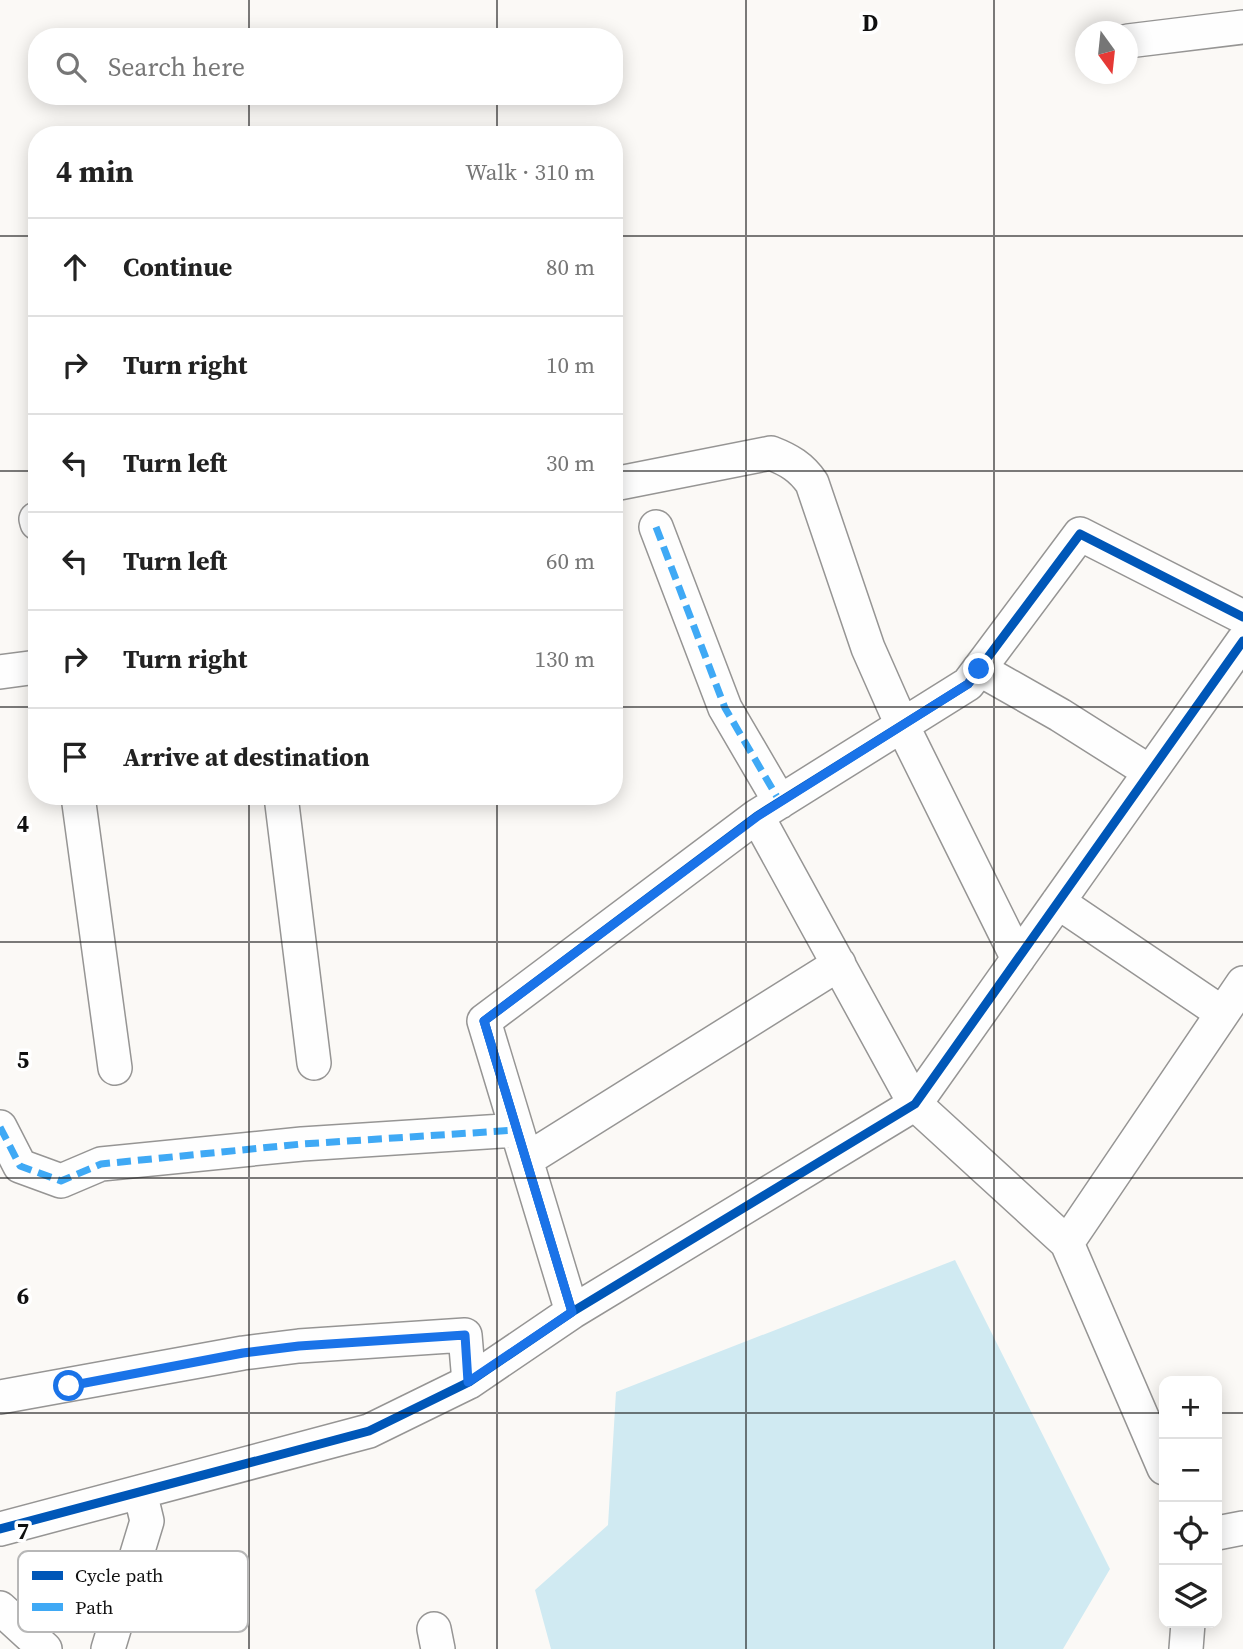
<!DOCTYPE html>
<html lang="en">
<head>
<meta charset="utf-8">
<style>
  :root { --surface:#fff; --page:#f6f6f6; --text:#222; --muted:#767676; --line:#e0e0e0 }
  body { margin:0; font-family:"Source Serif 4",serif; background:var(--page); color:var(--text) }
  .controls { position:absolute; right:21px; bottom:21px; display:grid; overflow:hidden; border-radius:14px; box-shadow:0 4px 18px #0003 }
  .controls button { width:63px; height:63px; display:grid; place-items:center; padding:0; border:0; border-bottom:2px solid var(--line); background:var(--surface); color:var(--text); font:35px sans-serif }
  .compass { position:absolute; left:1075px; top:21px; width:63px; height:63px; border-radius:50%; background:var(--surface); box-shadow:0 4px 18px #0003; rotate:165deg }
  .stop { position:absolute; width:21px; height:21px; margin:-16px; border:5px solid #1a73e8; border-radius:50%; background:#fff }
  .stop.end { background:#1a73e8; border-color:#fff; box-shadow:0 2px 7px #0008 }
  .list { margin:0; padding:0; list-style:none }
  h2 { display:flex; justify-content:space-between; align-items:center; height:91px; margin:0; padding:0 28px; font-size:30px }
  h2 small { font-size:23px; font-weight:400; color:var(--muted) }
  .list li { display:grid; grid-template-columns:46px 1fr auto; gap:21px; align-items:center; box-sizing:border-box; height:98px; padding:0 28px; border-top:2px solid var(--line) }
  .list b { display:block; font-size:26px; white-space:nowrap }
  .list em { font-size:23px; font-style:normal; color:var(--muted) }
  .icon { flex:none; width:38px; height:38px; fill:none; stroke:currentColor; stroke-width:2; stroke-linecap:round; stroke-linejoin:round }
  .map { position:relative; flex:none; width:1243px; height:1649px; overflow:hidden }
  .search { position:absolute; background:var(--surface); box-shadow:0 4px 18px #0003; left:28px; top:28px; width:595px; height:77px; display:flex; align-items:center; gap:18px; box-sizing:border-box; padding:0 24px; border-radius:28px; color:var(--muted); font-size:26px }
  .panel { position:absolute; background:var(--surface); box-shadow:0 4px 18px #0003; left:28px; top:126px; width:595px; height:679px; border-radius:28px }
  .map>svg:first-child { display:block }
  .water { fill:#d0eaf2 }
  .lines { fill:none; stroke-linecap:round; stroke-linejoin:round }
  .minor-casing { stroke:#969594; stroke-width:36 }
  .minor { stroke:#fefefe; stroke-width:33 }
  .quiet { stroke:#3fa9f5; stroke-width:7; stroke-dasharray:14 7; stroke-linecap:butt }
  .cycleway-casing { stroke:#fff; stroke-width:13 }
  .cycleway { stroke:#0057b8; stroke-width:9 }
  .route { stroke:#1a73e8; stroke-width:9 }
  .grid { fill:none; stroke:#101010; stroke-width:2; stroke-opacity:0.55 }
  .key { fill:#fff; stroke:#b7b7b7; stroke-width:2 }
  .key-label { font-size:19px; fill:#101010 }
  .grid-label { font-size:23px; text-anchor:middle; font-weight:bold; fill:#101010; stroke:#fff; stroke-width:7; stroke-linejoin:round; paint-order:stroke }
</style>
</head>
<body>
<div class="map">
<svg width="1243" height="1649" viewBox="0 0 1243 1649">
  <rect width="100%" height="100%" fill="#fbf9f6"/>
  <path class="water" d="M955 1260 1110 1569 1063 1649H551L535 1590 608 1525 616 1392Z"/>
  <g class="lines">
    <g class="minor-casing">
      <path id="minor" d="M1128 41 1243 27
        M614 484 771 453C789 460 801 467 812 483L868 648 902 725 1018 959
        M36 519 37 523
        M656 527 725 708 780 802
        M979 669 1060 715 1150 772
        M0 672 37 667
        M78 796 115 1068
        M281 796 314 1063
        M757 816 915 1104 1067 1243
        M1058 902 1222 1013
        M0 1127 20 1166 61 1181 101 1164 302 1144 517 1130
        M526 1160 839 964
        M572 1312 915 1104 1243 641
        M0 1397 243 1353 299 1346 465 1335 469 1382
        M1164 1468 1067 1243 1243 983
        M0 1529 369 1431 469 1382 572 1312 484 1021 757 816 968 684 1080 534 1243 617
        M1217 1533 1243 1528
        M0 1608 45 1649
        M434 1629 438 1649
        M108 1649 147 1521 140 1492
        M1186 1649 1188 1623"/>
    </g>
    <use href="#minor" class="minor"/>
    <path class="quiet" d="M656 527 725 708 780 802
      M0 1127 20 1166 61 1181 101 1164 302 1144 517 1130"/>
    <g class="cycleway-casing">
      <path id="cycleway" d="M572 1312 915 1104 1243 641
        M0 1529 369 1431 469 1382 572 1312 484 1021 757 816 968 684 1080 534 1243 617"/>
    </g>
    <use href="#cycleway" class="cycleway"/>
  </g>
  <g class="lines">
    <path class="route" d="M69 1386 243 1353 299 1346 465 1335 468 1382 572 1312 484 1021 758 816 968 684 979 669"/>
  </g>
  <path class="grid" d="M249 0V37M497 0V37M746 0V1649M994 0V1649M249 96V135M497 96V135M0 236H37M614 236H1243M0 471H37M614 471H1243M0 707H37M614 707H1243M249 796V1649M497 796V1649M0 942H1243M0 1178H1243M0 1413H1164M1217 1413H1243"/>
  <rect x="18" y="1551" width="230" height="81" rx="10" class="key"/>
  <rect x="32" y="1571" width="31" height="9" fill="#0057b8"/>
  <rect x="32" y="1603" width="31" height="8" fill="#3fa9f5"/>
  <g class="key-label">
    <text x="75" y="1582">Cycle path</text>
    <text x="75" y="1614">Path</text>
  </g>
  <g class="grid-label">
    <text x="870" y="31">D</text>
    <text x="23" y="832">4</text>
    <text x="23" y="1068">5</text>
    <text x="23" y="1304">6</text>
    <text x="23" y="1539">7</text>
  </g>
</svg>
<div class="controls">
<button>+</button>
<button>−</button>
<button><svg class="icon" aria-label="locate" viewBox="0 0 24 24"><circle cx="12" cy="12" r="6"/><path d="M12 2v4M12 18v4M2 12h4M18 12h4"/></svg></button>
<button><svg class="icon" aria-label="layers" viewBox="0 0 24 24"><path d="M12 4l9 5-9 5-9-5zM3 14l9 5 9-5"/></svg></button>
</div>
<svg class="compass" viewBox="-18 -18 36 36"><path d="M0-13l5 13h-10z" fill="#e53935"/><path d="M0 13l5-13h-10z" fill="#767676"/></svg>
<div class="stop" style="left:69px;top:1386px"></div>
<div class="stop end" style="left:979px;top:669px"></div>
<div class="search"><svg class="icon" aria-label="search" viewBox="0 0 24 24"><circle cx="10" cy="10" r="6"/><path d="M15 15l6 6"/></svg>Search here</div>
<section class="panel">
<h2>4 min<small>Walk · 310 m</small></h2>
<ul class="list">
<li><svg class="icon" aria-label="ahead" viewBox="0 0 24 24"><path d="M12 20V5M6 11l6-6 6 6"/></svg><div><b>Continue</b></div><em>80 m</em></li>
<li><svg class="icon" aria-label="right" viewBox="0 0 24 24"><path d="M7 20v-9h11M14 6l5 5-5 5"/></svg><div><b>Turn right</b></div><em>10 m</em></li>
<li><svg class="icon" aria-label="left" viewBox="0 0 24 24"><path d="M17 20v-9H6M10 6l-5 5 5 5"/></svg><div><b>Turn left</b></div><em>30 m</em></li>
<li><svg class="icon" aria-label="left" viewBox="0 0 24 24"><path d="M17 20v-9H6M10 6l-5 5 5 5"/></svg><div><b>Turn left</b></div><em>60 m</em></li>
<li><svg class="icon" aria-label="right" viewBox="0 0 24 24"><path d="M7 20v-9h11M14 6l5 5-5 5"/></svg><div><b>Turn right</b></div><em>130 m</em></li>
<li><svg class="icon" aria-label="arrive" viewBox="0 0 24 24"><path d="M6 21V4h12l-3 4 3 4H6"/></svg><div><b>Arrive at destination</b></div></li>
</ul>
</section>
</div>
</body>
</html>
